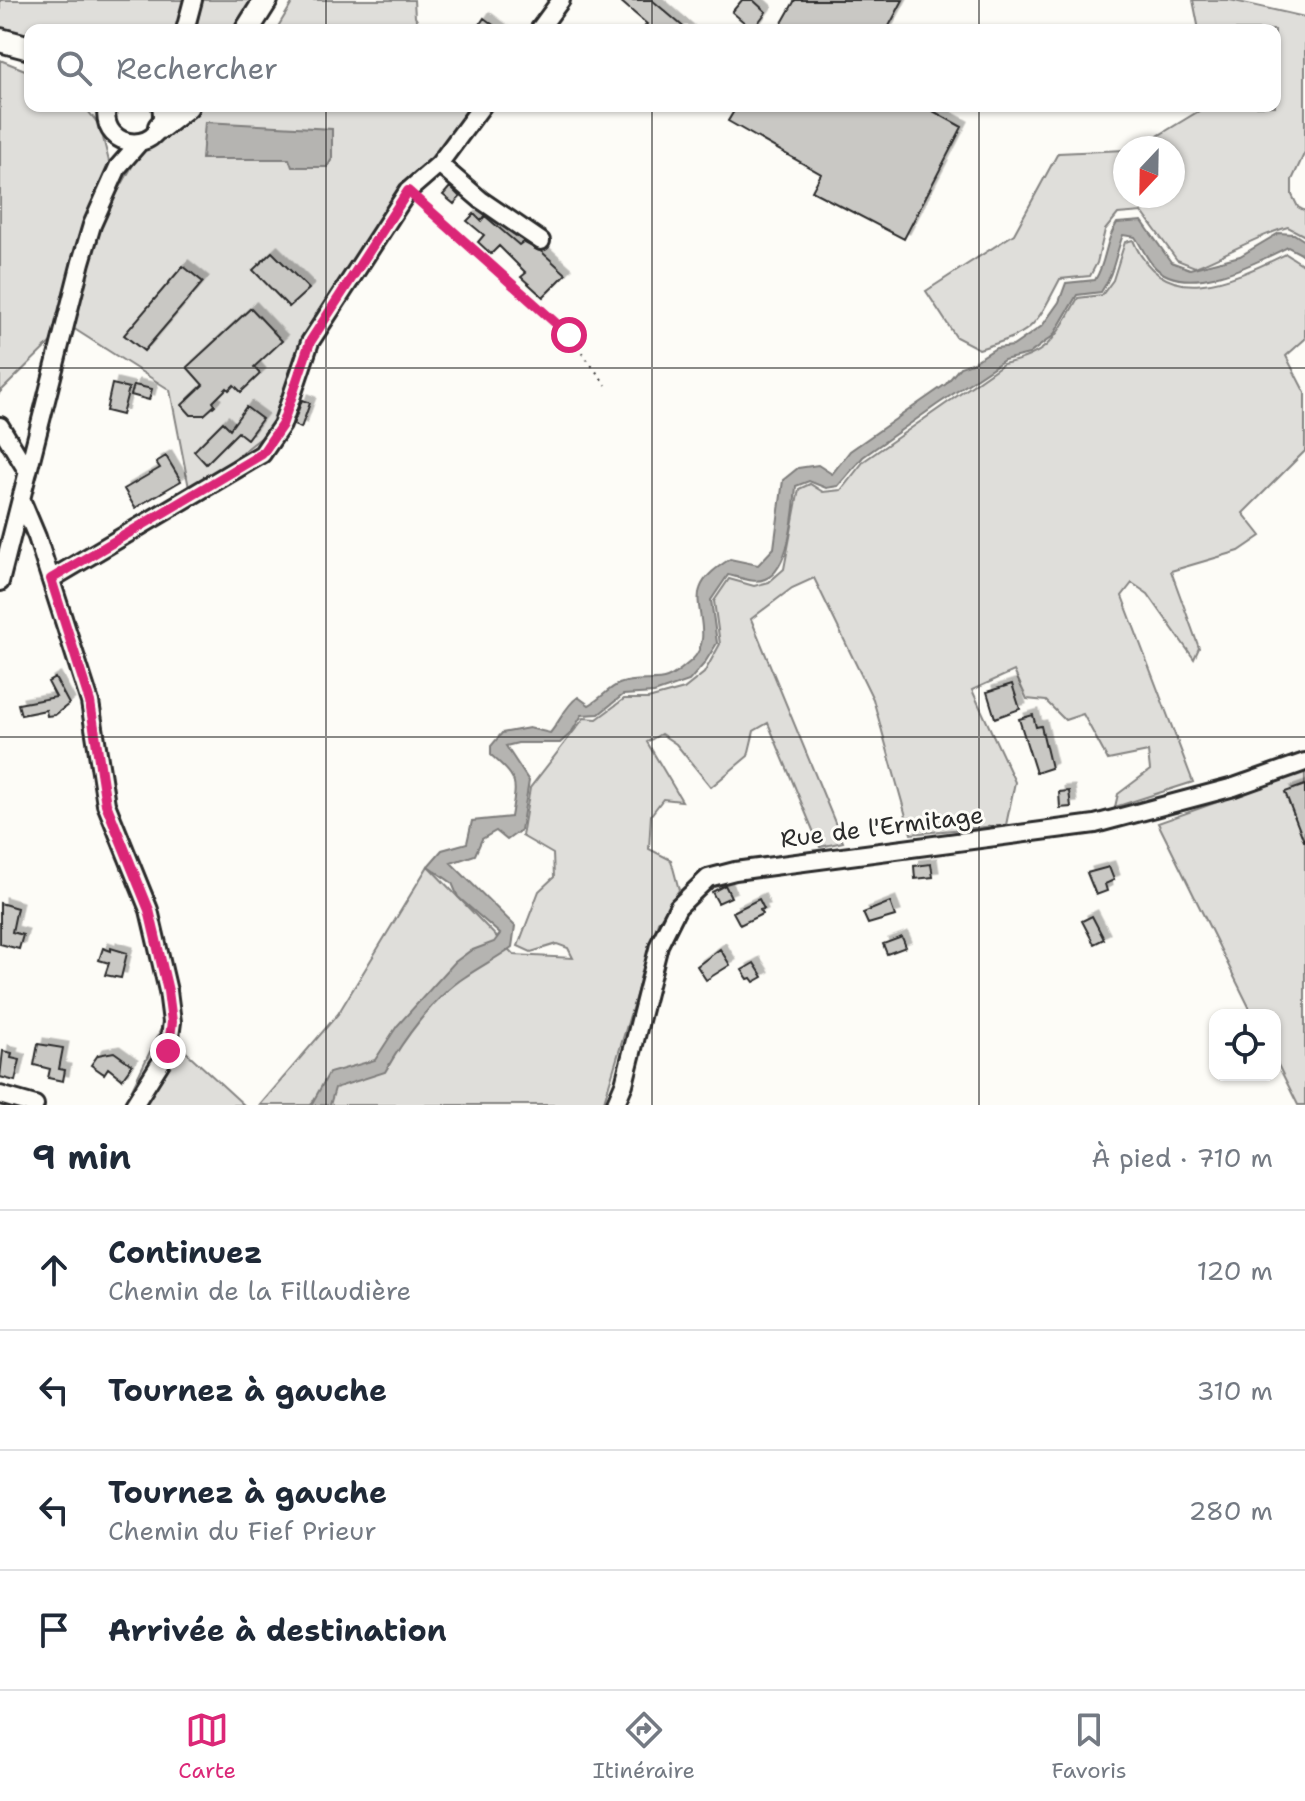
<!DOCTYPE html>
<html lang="fr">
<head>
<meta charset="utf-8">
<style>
  :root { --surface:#fff; --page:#f6f6f7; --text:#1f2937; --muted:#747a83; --line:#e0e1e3; --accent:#db2777 }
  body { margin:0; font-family:"Shantell Sans",sans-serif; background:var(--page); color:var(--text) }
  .controls { position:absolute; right:24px; bottom:24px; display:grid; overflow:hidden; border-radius:16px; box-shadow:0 2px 6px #0004 }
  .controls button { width:72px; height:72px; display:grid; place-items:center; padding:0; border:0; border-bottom:2px solid var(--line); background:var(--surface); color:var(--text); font:40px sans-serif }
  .compass { position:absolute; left:1113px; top:136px; width:72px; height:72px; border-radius:50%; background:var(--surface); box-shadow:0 2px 6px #0004; rotate:202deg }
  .stop { position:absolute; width:24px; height:24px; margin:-18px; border:6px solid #db2777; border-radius:50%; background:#fff }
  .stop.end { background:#db2777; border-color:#fff; box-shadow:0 2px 8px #0008 }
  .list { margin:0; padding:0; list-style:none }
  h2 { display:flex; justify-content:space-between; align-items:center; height:104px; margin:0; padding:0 32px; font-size:34px }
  h2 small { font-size:26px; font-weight:400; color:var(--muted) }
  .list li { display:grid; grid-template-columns:52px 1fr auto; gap:24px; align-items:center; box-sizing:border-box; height:120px; padding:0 32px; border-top:2px solid var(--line) }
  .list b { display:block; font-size:30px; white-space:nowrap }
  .list p { margin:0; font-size:26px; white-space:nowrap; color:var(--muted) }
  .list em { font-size:26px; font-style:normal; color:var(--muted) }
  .icon { flex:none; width:44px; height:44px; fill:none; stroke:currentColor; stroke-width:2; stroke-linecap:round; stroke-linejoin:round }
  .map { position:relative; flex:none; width:1305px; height:1105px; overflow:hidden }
  .search { position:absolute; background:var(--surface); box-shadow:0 2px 6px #0004; left:24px; right:24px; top:24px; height:88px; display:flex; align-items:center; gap:20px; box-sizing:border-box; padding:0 28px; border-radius:16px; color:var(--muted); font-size:30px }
  .sheet { height:584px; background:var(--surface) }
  nav { display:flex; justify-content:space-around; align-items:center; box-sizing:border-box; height:112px; border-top:2px solid var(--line); background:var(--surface); font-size:22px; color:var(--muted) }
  nav a { display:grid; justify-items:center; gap:4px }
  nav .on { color:var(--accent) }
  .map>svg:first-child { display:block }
  .green { fill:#dfdeda; stroke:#858482; stroke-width:2 }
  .water { fill:#b5b4b1; stroke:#7e7d7b; stroke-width:2 }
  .building { fill:#c9c8c4; stroke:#2b2b2b; stroke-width:2; filter:url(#shadow) }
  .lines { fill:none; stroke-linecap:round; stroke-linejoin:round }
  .minor-casing { stroke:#2b2b2b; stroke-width:22 }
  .highway-casing { stroke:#2b2b2b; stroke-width:28 }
  .path { stroke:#2b2b2b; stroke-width:2; stroke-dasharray:2 6; stroke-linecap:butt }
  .minor { stroke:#fdfcf7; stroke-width:16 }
  .highway { stroke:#fdfcf7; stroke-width:22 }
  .route { stroke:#db2777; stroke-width:10 }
  .grid { fill:none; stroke:#2b2b2b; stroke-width:2; stroke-opacity:0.55 }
  .labels { text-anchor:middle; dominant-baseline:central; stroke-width:6; stroke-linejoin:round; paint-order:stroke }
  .street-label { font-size:24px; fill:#2b2b2b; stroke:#fdfcf7 }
</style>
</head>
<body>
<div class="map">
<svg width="1305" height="1105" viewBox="0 0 1305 1105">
  <defs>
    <filter id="shadow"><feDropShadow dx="5.5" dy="-5.5" stdDeviation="0" flood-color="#0004"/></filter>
  </defs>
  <rect width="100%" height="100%" fill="#fdfcf7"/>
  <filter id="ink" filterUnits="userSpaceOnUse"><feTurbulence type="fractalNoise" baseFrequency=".0125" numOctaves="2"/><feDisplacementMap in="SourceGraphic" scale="16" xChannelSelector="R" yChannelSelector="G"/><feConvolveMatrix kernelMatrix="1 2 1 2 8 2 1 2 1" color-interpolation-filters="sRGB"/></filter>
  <g filter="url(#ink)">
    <path class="green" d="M0 0H186L177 30H30V43L0 36Z
      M202 0H256L238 30H196Z
      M294 0H414L415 17 423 30H276Z
      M1193 0H1230L1305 17V152L1292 180V195L1298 207 1305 211V236L1288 227C1256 236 1226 255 1195 267L1177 260 1142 212 1118 214 1105 230 1097 263 1090 276 1060 279C1034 329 1034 332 979 349L956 337 926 291 1014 234 1058 153 1125 150V196H1173V148H1138L1202 109 1204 106H1275V30H1199Z
      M0 60 30 72V106H84L100 126 117 193 139 154 202 106H471L476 114 322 312 275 427 190 493 170 390 68 325 0 392Z
      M1133 240C1164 314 1232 280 1286 254L1305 266V339L1286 356 1305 393V451L1243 513 1261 536 1239 551 1171 571 1199 648 1194 659 1148 594 1132 583 1122 596 1193 782 1115 807 1118 794 1150 770 1148 752 1108 760 1083 714 1065 720 1046 701 1027 699 1014 671 972 690 1015 782 1006 825 911 834 873 699 814 578 792 588 751 619 843 842 820 847 768 723 754 731 748 756 711 787 676 744 661 734 647 742 682 801 663 799 651 815 649 849 671 860 679 890 658 922 603 1105H260L338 1014 428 866 514 955 573 958 568 948 557 944 531 952 518 946 539 891 554 877 553 854 522 836 530 788 584 718 597 719 624 699H648L684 689 704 673 720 644 714 601 729 579 754 586 769 582 784 569 799 489 810 484 823 492 841 490 864 461 1003 364C1051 354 1055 337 1078 298L1102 295 1113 280 1125 242Z
      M1305 771V1105H1298L1275 1059V1015H1253L1158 823Z
      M161 1029 244 1105H140L129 1095Z"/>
    <path class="water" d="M205 122 332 129V159L327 167H292L289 159H202Z
      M1142 221 1171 262 1190 269 1240 256 1279 233 1294 234 1305 241V256L1288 247C1254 264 1183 301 1152 264 1145 256 1141 245 1135 237L1123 235C1115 255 1114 274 1101 292L1077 295 1053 336 1029 354 1004 360 938 404 863 457 838 486 826 488 809 481 796 486C794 510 790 570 765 579 753 584 740 577 728 575L711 600 717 643 704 664 689 681 654 693 623 695 599 714 582 715 571 733 560 743H518L506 746 529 781 521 830 507 840 496 831 482 839 475 855 451 863 515 926 512 947C497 958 481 966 465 977 434 997 403 1040 385 1072L335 1088 330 1105H311L329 1073 375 1060 397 1026 455 962 470 951 494 942 500 934 458 897 452 883 428 866 442 850 467 843 472 821 511 817C517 780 519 780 491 755V746L502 733 529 728 550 733C560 721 566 705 578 697L589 705C599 700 610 687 619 684 636 677 655 683 667 678 675 675 686 665 692 660 714 638 693 608 700 589 704 576 719 566 730 559L758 565 774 548 783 480 798 468 818 465 832 474 850 451 946 384 960 367 972 363 996 348 1013 346 1042 326 1059 302 1066 283 1095 280C1107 261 1104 242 1117 223Z"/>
    <path class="building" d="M619 0H652L687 30H642L647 24Z
      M742 0H753L766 12 753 30 732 12Z
      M795 0H903L887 30H778Z
      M484 18 500 30H476Z
      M737 106H924L962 127 904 239 812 191 821 174 728 121Z
      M450 187 460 197 454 204 443 195Z
      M474 214 481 221 485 216 519 245 523 242 542 252 566 274 543 297 521 277 526 273 499 246 491 254 478 242 484 235 467 221Z
      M272 252 309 289 289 307 253 270Z
      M183 266 203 282 144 351 124 335Z
      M251 308 282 341 254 367 260 374 241 392 234 385 229 390 227 388 213 402 215 405 204 415H191L182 405 203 385 187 367Z
      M112 384 129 388 122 415 106 411Z
      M134 385 152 389 149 400 131 395Z
      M302 400 310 403 301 428 293 425Z
      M246 407 262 419 247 439 238 432 206 464 194 451 223 422 230 429Z
      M166 456 181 481 135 508 124 489 160 468 156 462Z
      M55 678 69 704 55 715 47 716 46 710 21 715 18 704 56 697 48 682Z
      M1012 684 1020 709 995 718 987 692Z
      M1033 715 1036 727 1041 726 1051 768 1036 773 1019 719Z
      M1305 785V841H1304L1285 792Z
      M1069 791 1071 807 1060 808 1059 792Z
      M931 864 933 877 915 879 914 866Z
      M1109 867 1114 880 1105 884 1107 891 1096 895 1087 873Z
      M725 885 731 897 718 903 712 892Z
      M759 899 764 909 760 910 762 914 740 925 733 912Z
      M890 902 895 916 868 924 863 913Z
      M0 903 17 908 12 932 23 935 19 949 0 944Z
      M1092 916 1104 939 1094 944 1082 921Z
      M902 937 906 947 887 954 883 944Z
      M103 948 111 951V948L127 953 121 978 105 975 109 963 99 960Z
      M720 949 730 965 706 980 697 966Z
      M754 963 763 977 754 982 751 978 748 979 742 970Z
      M38 1044 63 1048 59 1069 65 1070 63 1081 48 1078 50 1069 34 1065Z
      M3 1051 12 1053 11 1058 20 1060 15 1081 0 1077Z
      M114 1052 132 1065 122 1079 108 1068 104 1074 91 1065 98 1055Z"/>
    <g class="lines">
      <g class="minor-casing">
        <path id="minor" d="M185 30 193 0
          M539 30 561 0
          M107 106C98 155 171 154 161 106
          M439 164 481 200 541 241
          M0 426 28 472
          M21 499 37 537 90 702 106 804 149 910 168 991 172 1022 168 1051 134 1105
          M51 579 262 454 282 425 310 342 408 191 439 164 482 106
          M0 582 81 262 92 225 118 167 139 143
          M0 1095 35 1105
          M615 1105 624 1084 659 945 678 907 708 878 735 871 1095 824 1234 787 1305 762"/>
      </g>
      <g class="highway-casing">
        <path id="highway" d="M247 30 266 0
          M0 40 30 48
          M160 127 187 106"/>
      </g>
      <path class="path" d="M418 200 569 335 606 385"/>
      <use href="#minor" class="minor"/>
      <use href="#highway" class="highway"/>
    </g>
  </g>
  <g class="lines" filter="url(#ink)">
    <path class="route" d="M168 1051 172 1022 168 991 149 910 106 804 90 702 51 579 262 454 282 425 310 342 408 191 569 335"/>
  </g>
  <path class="grid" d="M326 0V30M652 0V30M979 0V30M326 106V1105M652 106V1105M979 106V1105M0 368H1305M0 737H1305"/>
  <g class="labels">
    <g class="street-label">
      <text transform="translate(882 827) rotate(-7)">Rue de l'Ermitage</text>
    </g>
  </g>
</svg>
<div class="controls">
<button><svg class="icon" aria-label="locate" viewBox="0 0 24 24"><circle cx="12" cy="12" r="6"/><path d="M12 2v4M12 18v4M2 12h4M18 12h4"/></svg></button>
</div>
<svg class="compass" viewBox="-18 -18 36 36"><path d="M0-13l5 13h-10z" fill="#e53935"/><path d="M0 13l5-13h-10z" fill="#747a83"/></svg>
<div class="stop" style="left:569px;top:335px"></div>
<div class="stop end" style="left:168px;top:1051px"></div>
<div class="search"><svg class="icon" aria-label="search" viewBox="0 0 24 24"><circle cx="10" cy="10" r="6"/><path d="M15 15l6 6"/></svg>Rechercher</div>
</div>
<section class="sheet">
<h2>9 min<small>À pied · 710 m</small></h2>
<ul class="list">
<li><svg class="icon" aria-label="ahead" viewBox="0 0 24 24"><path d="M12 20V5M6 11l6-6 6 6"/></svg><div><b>Continuez</b><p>Chemin de la Fillaudière</p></div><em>120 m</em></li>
<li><svg class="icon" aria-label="left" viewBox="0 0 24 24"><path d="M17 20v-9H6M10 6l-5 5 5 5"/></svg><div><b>Tournez à gauche</b></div><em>310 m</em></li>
<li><svg class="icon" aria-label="left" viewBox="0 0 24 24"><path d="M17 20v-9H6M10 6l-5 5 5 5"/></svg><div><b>Tournez à gauche</b><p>Chemin du Fief Prieur</p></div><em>280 m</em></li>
<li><svg class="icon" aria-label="arrive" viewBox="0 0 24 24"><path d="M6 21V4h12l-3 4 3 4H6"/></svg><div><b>Arrivée à destination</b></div></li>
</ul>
</section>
<nav>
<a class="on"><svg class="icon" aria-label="map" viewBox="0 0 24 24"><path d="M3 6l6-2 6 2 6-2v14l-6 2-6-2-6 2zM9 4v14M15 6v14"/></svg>Carte</a>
<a><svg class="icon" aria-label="directions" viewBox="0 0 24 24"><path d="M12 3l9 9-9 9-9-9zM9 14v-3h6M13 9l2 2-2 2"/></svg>Itinéraire</a>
<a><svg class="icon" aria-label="saved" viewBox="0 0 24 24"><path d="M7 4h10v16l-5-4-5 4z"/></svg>Favoris</a>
</nav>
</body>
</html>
